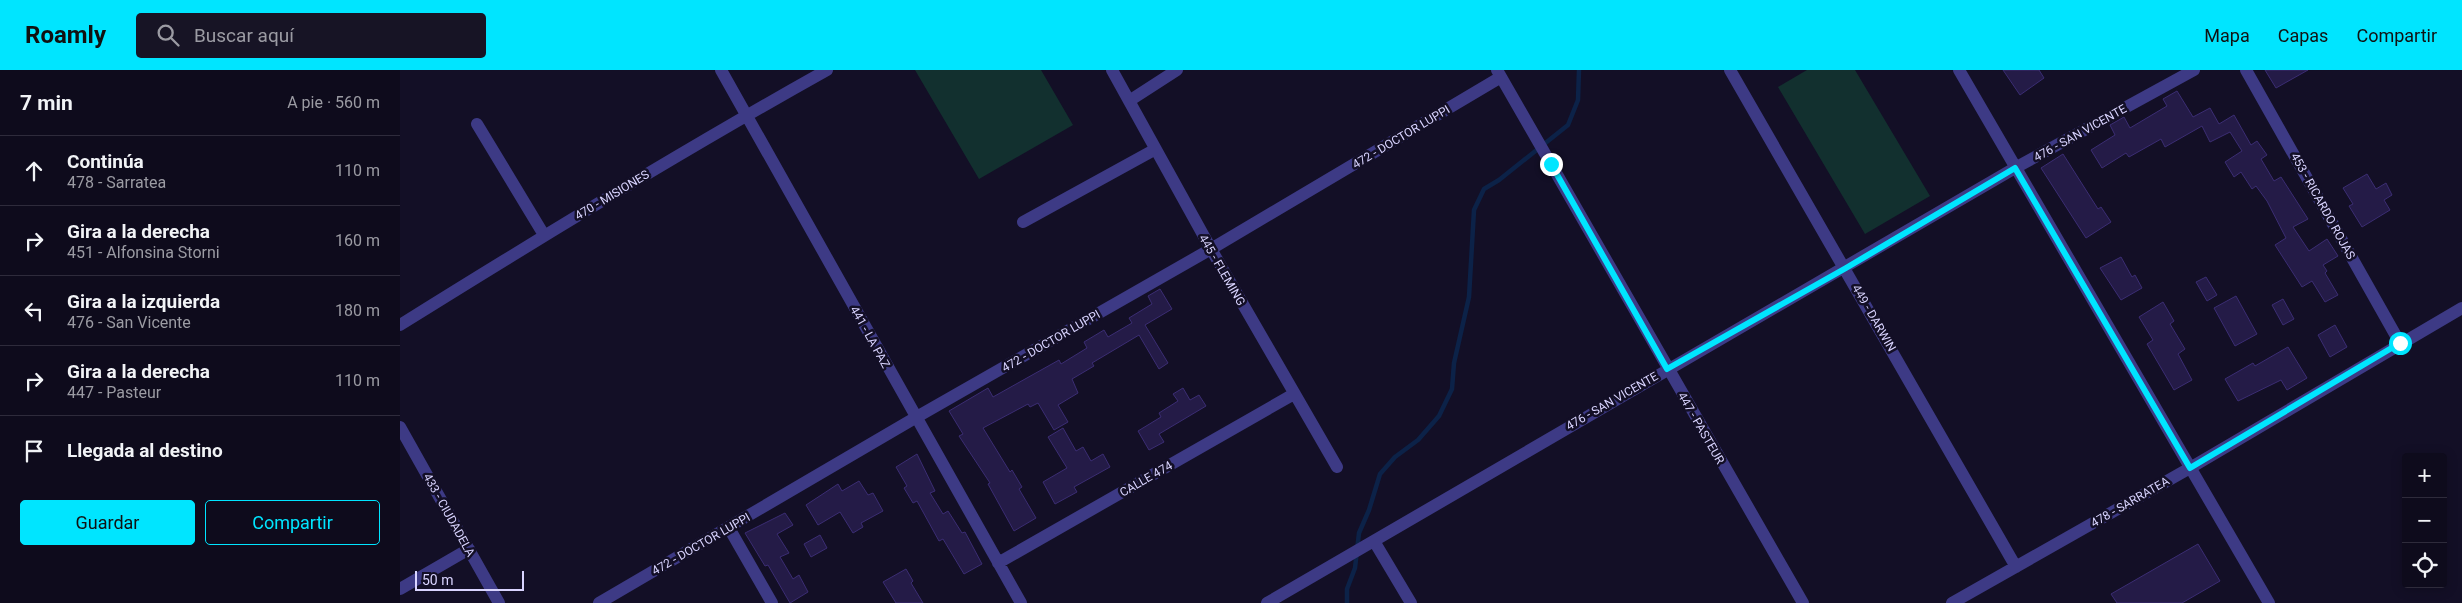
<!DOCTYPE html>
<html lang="es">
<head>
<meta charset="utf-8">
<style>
  :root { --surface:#0e0b1c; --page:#171425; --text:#f1f3f6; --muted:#9b9ba3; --line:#2e2b3b; --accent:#00e5ff }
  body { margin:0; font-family:Roboto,sans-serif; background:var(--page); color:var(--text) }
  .controls { position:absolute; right:15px; bottom:15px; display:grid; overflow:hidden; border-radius:5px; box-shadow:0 2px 12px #0003 }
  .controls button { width:45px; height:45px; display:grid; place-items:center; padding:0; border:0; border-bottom:1px solid var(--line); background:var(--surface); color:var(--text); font:25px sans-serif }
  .scale { position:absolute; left:15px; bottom:12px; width:109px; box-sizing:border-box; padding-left:5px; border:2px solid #d9d4ff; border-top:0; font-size:14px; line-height:18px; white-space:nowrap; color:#d9d4ff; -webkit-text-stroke:4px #130f26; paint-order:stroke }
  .stop { position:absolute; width:15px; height:15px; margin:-11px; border:4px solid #00e5ff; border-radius:50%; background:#fff }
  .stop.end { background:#00e5ff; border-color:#fff; box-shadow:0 1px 5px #0008 }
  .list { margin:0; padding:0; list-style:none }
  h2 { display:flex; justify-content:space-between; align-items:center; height:65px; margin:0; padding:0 20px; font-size:21px }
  h2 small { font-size:16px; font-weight:400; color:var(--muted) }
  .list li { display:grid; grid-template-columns:32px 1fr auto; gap:15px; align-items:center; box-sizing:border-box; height:70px; padding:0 20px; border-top:1px solid var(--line) }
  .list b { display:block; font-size:19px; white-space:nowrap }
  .list p { margin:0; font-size:16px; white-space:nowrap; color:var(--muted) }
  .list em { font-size:16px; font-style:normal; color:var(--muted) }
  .actions { display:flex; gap:10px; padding:15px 20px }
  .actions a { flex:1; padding:11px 0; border:1px solid var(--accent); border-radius:5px; text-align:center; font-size:18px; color:var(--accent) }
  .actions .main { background:var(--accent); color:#111 }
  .icon { flex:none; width:28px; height:28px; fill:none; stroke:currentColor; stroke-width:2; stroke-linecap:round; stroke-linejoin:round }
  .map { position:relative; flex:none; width:2062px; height:533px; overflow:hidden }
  header { display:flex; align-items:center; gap:30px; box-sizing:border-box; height:70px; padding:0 25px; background:var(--accent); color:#111 }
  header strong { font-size:24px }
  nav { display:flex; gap:28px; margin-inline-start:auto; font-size:18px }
  .search { width:350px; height:45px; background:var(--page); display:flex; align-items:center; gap:12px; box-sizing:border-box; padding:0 18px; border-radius:5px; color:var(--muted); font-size:19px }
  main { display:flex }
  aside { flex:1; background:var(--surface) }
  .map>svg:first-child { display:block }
  .green { fill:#12302f }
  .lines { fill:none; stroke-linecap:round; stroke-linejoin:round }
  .stream { stroke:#0c2248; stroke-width:4.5 }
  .building { fill:#241b47; stroke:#3b2d73 }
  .minor { stroke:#3d3a85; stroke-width:12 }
  .route { stroke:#00e5ff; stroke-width:6 }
  .labels { text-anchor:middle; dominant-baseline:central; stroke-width:5; stroke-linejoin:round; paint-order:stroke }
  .street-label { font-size:12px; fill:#d9d4ff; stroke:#130f26 }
</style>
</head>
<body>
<header>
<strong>Roamly</strong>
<div class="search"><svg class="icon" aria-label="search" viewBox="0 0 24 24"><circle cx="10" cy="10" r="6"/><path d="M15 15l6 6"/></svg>Buscar aquí</div>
<nav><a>Mapa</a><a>Capas</a><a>Compartir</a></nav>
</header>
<main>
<aside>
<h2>7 min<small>A pie · 560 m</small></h2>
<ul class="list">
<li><svg class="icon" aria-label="ahead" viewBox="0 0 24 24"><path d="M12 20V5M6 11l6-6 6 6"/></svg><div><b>Continúa</b><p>478 - Sarratea</p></div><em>110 m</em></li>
<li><svg class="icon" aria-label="right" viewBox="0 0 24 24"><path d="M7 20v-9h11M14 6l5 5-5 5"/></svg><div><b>Gira a la derecha</b><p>451 - Alfonsina Storni</p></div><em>160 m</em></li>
<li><svg class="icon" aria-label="left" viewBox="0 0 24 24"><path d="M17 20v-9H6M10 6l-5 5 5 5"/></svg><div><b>Gira a la izquierda</b><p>476 - San Vicente</p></div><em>180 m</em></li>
<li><svg class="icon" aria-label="right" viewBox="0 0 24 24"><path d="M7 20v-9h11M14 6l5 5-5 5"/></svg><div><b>Gira a la derecha</b><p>447 - Pasteur</p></div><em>110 m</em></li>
<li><svg class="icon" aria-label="arrive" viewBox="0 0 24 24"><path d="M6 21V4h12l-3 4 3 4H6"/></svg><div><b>Llegada al destino</b></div></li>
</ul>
<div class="actions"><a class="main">Guardar</a><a>Compartir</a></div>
</aside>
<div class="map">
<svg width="2062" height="533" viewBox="0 0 2062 533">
  <rect width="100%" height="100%" fill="#130f26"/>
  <path class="green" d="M515 0H641L673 55 579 109Z
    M1407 0H1455L1530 126 1465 164 1378 17Z"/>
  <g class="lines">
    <path class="stream" d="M947 533V519L955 498 959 463 969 440 980 404 995 387 1018 370 1039 346 1052 319 1054 293 1069 227 1074 140 1084 119 1099 110 1168 55 1178 30 1179 0"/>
  </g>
  <path class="building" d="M1603 0H1639L1644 8 1620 25Z
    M1865 0H1908L1876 18Z
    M1777 21 1793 47 1810 38 1819 54 1834 45 1851 75 1857 71 1867 85 1861 89 1874 111 1881 107 1908 149 1893 157 1909 181 1927 169 1938 186 1923 195 1927 201 1925 203 1938 225 1925 232 1912 211 1902 217 1875 175 1886 168 1867 131 1856 116 1852 119 1841 102 1834 107 1825 92 1842 81 1830 62 1810 72 1802 56 1765 77 1761 69 1729 87 1726 83 1702 98 1691 80 1715 65 1710 55 1724 47 1730 58 1767 36 1763 29Z
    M1663 84 1698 139 1701 137 1711 152 1686 168 1641 98Z
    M1967 104 1976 119 1986 113 1992 125 1984 130 1990 140 1962 157 1949 136 1953 134 1943 118Z
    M1721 187 1732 207 1735 205 1742 218 1721 230 1700 198Z
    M1806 207 1817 225 1807 231 1796 212Z
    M760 219 772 239 745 255 768 293 759 299 739 265 692 293 694 296 672 309 678 323 658 335 668 352 654 360 638 333 630 337 628 334 583 358 610 402 612 400 622 417 619 419 636 448 614 461 588 414 590 413 559 366 563 364 549 341 588 318 593 327 659 290 661 294 687 278 684 272 704 260 708 267 732 253 729 248 752 234 748 226Z
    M1836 226 1857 264 1835 276 1814 238Z
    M1883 229 1894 249 1883 255 1872 235Z
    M1763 232 1774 251 1770 254 1785 279 1778 284 1792 310 1774 320 1747 274 1753 270 1739 247Z
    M1935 255 1947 277 1930 287 1918 265Z
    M1888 277 1907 308 1887 320 1881 310 1838 331 1825 309 1853 293 1855 296Z
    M783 318 790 330 799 325 806 336 759 364 764 372 749 380 738 361 761 347 759 343 778 331 773 324Z
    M663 358 676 381 683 377 691 391 703 384 710 397 674 417 677 422 655 434 643 412 667 398 648 367Z
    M517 384 535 421 530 423 543 444 548 441 562 463 565 462 582 494 564 504 543 469 539 471 517 431 513 433 504 418 507 416 496 397Z
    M459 411 468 425 473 423 483 441 461 453 463 457 453 463 440 442 418 455 406 435 438 414 442 421Z
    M385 443 393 455 377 464 389 483 380 487 393 509 399 505 408 522 390 533 368 495 365 496 345 463Z
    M420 465 427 478 411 487 404 474Z
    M1798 474 1820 511 1782 533H1717L1711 524Z
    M506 499 513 511 511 513 523 533H496L483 512Z"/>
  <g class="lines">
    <path class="minor" d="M321 0 621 533
      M712 0 811 179 937 397
      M1097 0 1403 533
      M1330 0 1616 497
      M1559 0 1869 533
      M1846 0 2000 273
      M729 31 777 0
      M77 54 144 165
      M623 152 754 80
      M0 255C141 167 282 81 427 0
      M0 357 99 533
      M329 458 372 533
      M974 471 1011 533
      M598 493 894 324
      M0 519 69 479
      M199 533 515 348 811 179 1101 7
      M867 533 1615 98 1794 0
      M1552 533 1790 398 2062 238"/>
  </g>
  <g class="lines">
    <path class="route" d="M1151 94 1267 299 1446 198 1615 98 1790 398 2000 273"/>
  </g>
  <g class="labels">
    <g class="street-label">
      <text transform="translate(1680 63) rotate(-29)">476 - SAN VICENTE</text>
      <text transform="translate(1001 67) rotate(-31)">472 - DOCTOR LUPPI</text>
      <text transform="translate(212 125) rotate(-31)">470 - MISIONES</text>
      <text transform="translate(1923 136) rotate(61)">453 - RICARDO ROJAS</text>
      <text transform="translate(822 200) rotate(60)">445 - FLEMING</text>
      <text transform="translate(1474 248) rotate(60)">449 - DARWIN</text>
      <text transform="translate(470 267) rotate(61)">441 - LA PAZ</text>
      <text transform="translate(651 271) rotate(-30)">472 - DOCTOR LUPPI</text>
      <text transform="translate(1212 331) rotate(-30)">476 - SAN VICENTE</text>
      <text transform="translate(1301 358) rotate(60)">447 - PASTEUR</text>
      <text transform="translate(746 409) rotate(-30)">CALLE 474</text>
      <text transform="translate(1730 432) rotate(-30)">478 - SARRATEA</text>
      <text transform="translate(49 445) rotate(61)">433 - CIUDADELA</text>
      <text transform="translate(301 474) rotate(-30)">472 - DOCTOR LUPPI</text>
    </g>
  </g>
</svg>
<div class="controls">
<button>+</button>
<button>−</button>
<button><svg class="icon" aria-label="locate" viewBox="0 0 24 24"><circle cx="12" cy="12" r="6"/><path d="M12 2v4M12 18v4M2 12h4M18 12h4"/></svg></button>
</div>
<div class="scale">50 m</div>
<div class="stop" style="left:2000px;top:273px"></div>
<div class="stop end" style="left:1151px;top:94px"></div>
</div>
</main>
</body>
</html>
